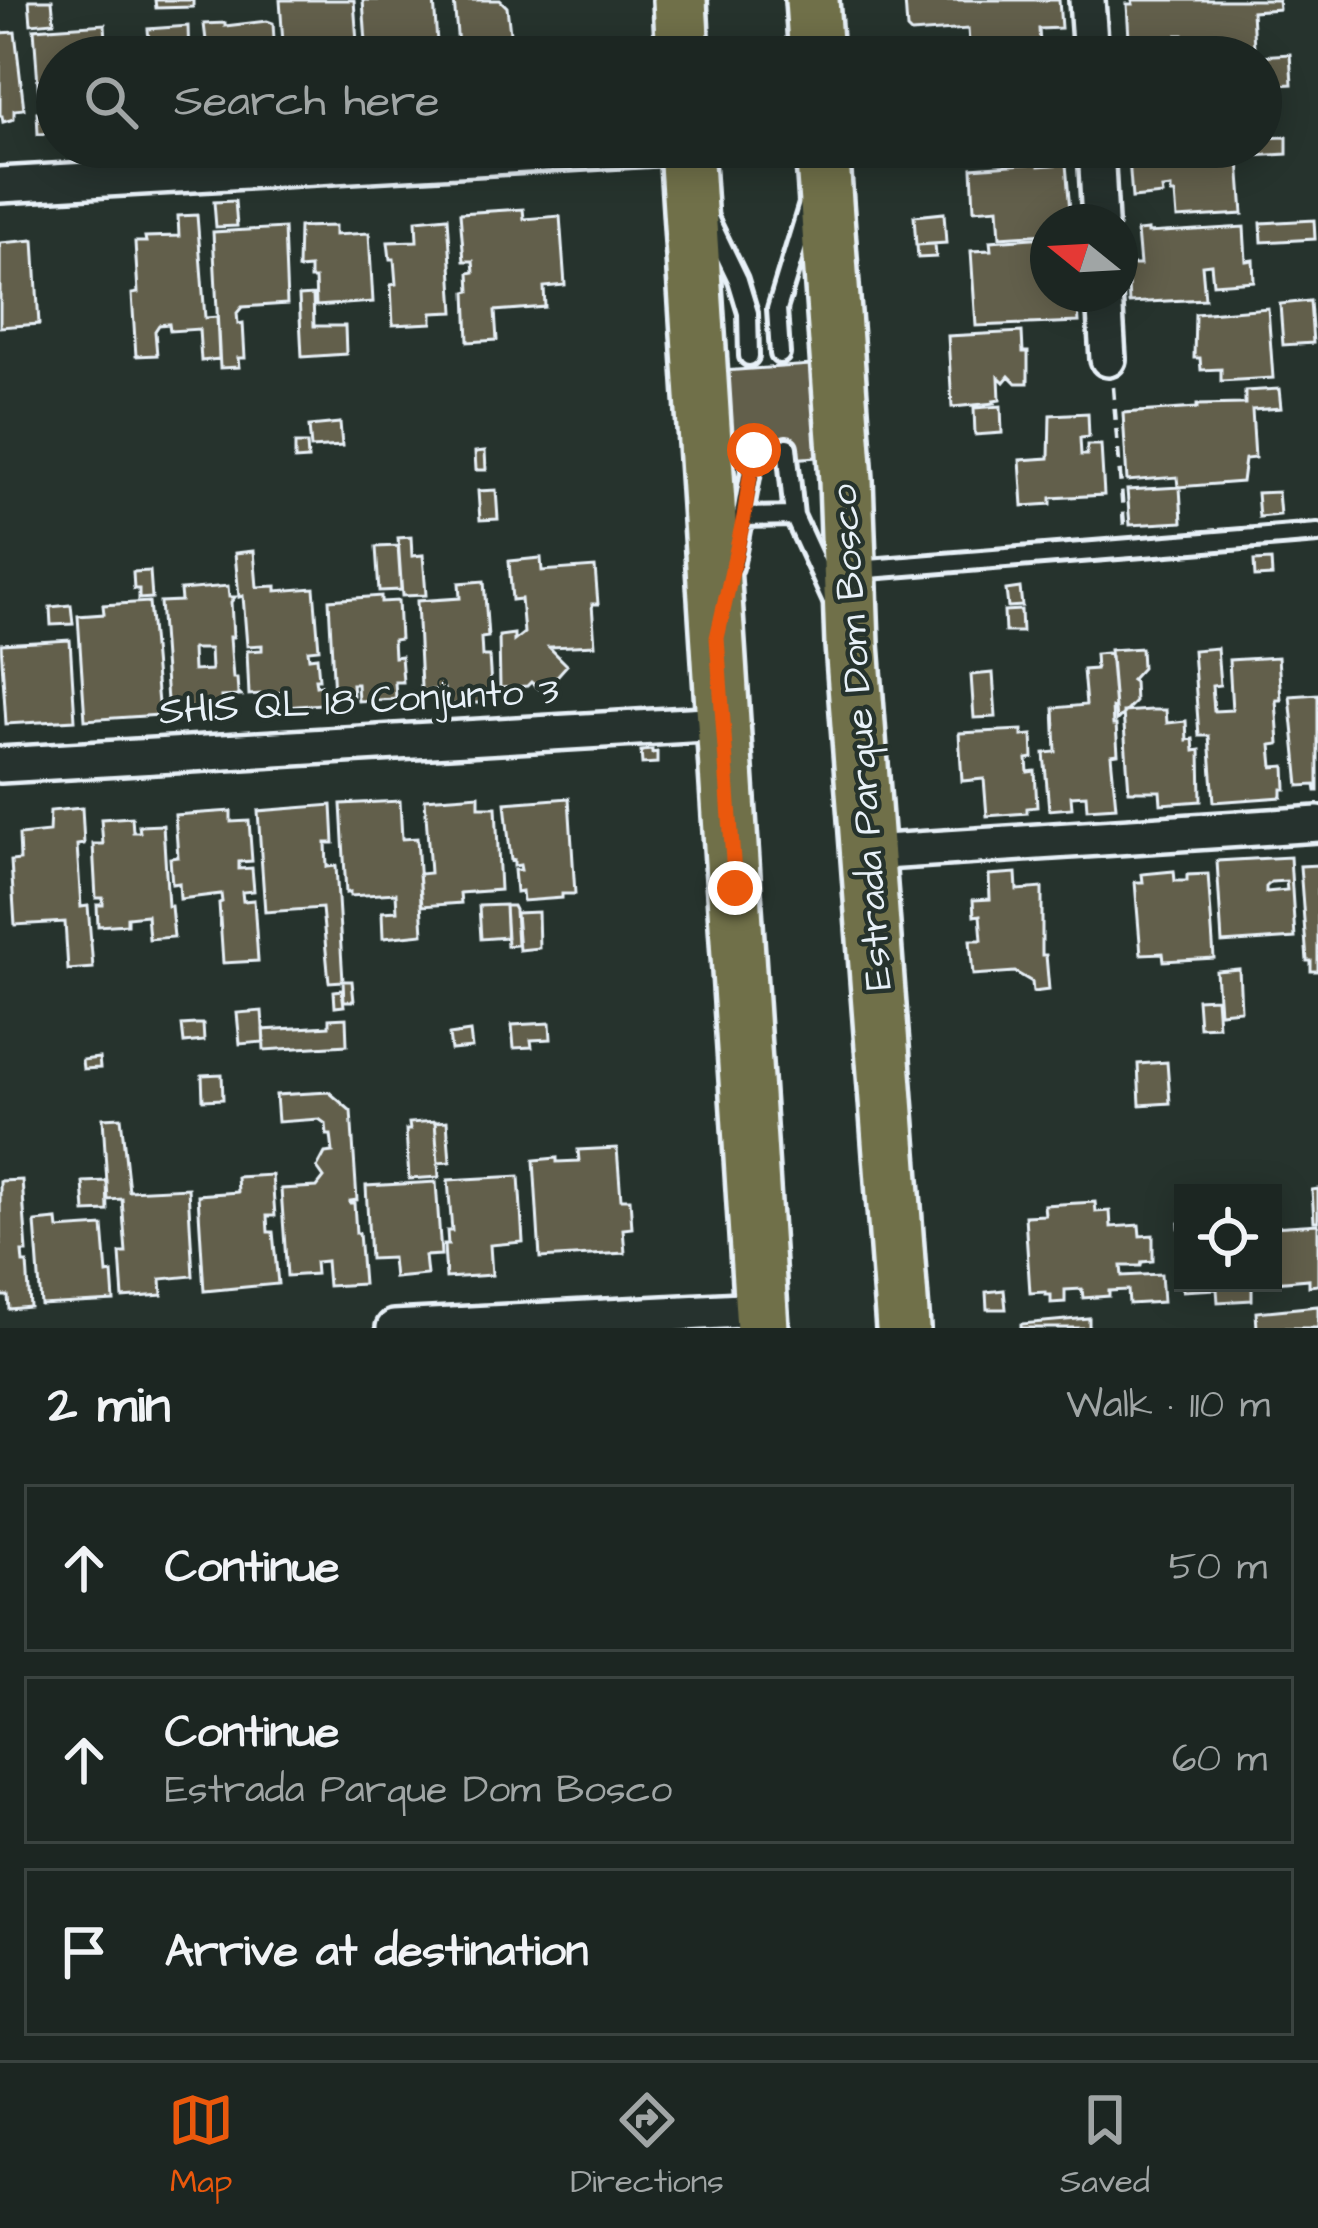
<!DOCTYPE html>
<html lang="en">
<head>
<meta charset="utf-8">
<style>
  :root { --surface:#1c2622; --page:#252e2a; --text:#f1f3f6; --muted:#a0a5a5; --line:#3a4340; --accent:#ea580c }
  body { margin:0; font-family:"Architects Daughter",sans-serif; background:var(--page); color:var(--text) }
  .controls { position:absolute; right:36px; bottom:36px; display:grid; overflow:hidden; border-radius:0px; box-shadow:0 6px 30px #0003 }
  .controls button { width:108px; height:108px; display:grid; place-items:center; padding:0; border:0; border-bottom:3px solid var(--line); background:var(--surface); color:var(--text); font:60px sans-serif }
  .compass { position:absolute; left:1030px; top:204px; width:108px; height:108px; border-radius:50%; background:var(--surface); box-shadow:0 6px 30px #0003; rotate:288deg }
  .stop { position:absolute; width:36px; height:36px; margin:-27px; border:9px solid #ea580c; border-radius:50%; background:#fff }
  .stop.end { background:#ea580c; border-color:#fff; box-shadow:0 3px 12px #0008 }
  .list { margin:0; padding:0; list-style:none }
  h2 { display:flex; justify-content:space-between; align-items:center; height:156px; margin:0; padding:0 48px; font-size:51px }
  h2 small { font-size:39px; font-weight:400; color:var(--muted) }
  .list li { display:grid; grid-template-columns:78px 1fr auto; gap:36px; align-items:center; box-sizing:border-box; height:168px; margin:0 24px 24px; padding:0 24px; border:3px solid var(--line); border-radius:0px }
  .list b { display:block; font-size:45px; white-space:nowrap }
  .list p { margin:0; font-size:39px; white-space:nowrap; color:var(--muted) }
  .list em { font-size:39px; font-style:normal; color:var(--muted) }
  .icon { flex:none; width:66px; height:66px; fill:none; stroke:currentColor; stroke-width:2; stroke-linecap:round; stroke-linejoin:round }
  .map { position:relative; flex:none; width:1318px; height:1328px; overflow:hidden }
  .search { position:absolute; background:var(--surface); box-shadow:0 6px 30px #0003; left:36px; right:36px; top:36px; height:132px; display:flex; align-items:center; gap:30px; box-sizing:border-box; padding:0 42px; border-radius:66px; color:var(--muted); font-size:45px }
  .sheet { height:732px; background:var(--surface) }
  nav { display:flex; justify-content:space-around; align-items:center; box-sizing:border-box; height:168px; border-top:3px solid var(--line); background:var(--surface); font-size:33px; color:var(--muted) }
  nav a { display:grid; justify-items:center; gap:6px }
  nav .on { color:var(--accent) }
  .map>svg:first-child { display:block }
  .building { fill:#625f4c; stroke:#e8f1f8; stroke-width:3; fill-rule:evenodd }
  .lines { fill:none; stroke-linecap:round; stroke-linejoin:round }
  .service-casing { stroke:#e8f1f8; stroke-width:26 }
  .minor-casing { stroke:#e8f1f8; stroke-width:42 }
  .primary-casing { stroke:#e8f1f8; stroke-width:60 }
  .path { stroke:#e8f1f8; stroke-width:4.5; stroke-dasharray:12 9; stroke-linecap:butt }
  .service { stroke:#26332d; stroke-width:16 }
  .minor { stroke:#26332d; stroke-width:33 }
  .primary { stroke:#6f704a; stroke-width:51 }
  .route { stroke:#ea580c; stroke-width:15 }
  .labels { text-anchor:middle; dominant-baseline:central; stroke-width:9; stroke-linejoin:round; paint-order:stroke }
  .street-label { font-size:39px; fill:#e8f1f8; stroke:#26332d }
</style>
</head>
<body>
<div class="map">
<svg width="1318" height="1328" viewBox="0 0 1318 1328">
  <rect width="100%" height="100%" fill="#26332d"/>
  <filter id="ink" filterUnits="userSpaceOnUse"><feTurbulence type="fractalNoise" baseFrequency=".00833" numOctaves="2"/><feDisplacementMap in="SourceGraphic" scale="24" xChannelSelector="R" yChannelSelector="G"/><feConvolveMatrix kernelMatrix="1 2 1 2 8 2 1 2 1" color-interpolation-filters="sRGB"/></filter>
  <g filter="url(#ink)">
    <path class="building" d="M29 0H52L54 22 31 24Z
      M155 0H193V7L156 8Z
      M280 0H354L358 57H284Z
      M363 0H434L438 57H424L423 52 402 54V57H367Z
      M454 0H500L507 7 512 51H518L528 37 548 36 567 53V57H459Z
      M905 0H1059L1061 28 1039 29 1041 57H970L968 29 911 33 907 29Z
      M1132 0H1278L1279 9 1252 11 1254 48 1184 53 1183 35H1177L1178 53 1130 56 1127 4H1133Z
      M267 21 273 23 275 57H208L204 24 225 23V26Z
      M105 24 107 57H57V133L38 134 37 112H40L34 29Z
      M188 26 189 57H127L126 42 149 40 148 29Z
      M15 32 24 109 14 110V119L3 122 2 116H0V33Z
      M1290 54 1292 84 1261 86V57L1258 56Z
      M1287 137V154L1253 156V147H1261V138Z
      M935 147H1006L1007 151 936 160Z
      M1037 147H1069V151L1037 153Z
      M1172 147H1238L1243 214 1177 218 1175 194H1171V188L1162 189 1163 195 1132 198 1129 159 1173 156Z
      M1039 163V166L1066 164 1071 222H1048V234L1000 237 998 208 974 210 972 168Z
      M235 201 237 226 216 227 214 202Z
      M523 209 524 219 560 216 565 285 544 287 545 307 495 311 497 340 468 342 466 292 470 291 469 273 474 272 473 261H464L460 213Z
      M944 213 946 243 916 245 914 216Z
      M197 215 205 318 217 317 219 359 201 361 199 329 170 331 169 324 159 325 155 331 157 355 136 356 132 294 138 293 135 242H146L145 237 179 236 178 216Z
      M448 217 454 312 432 313V323L393 325 391 285 396 284 394 259H390L388 242 417 241 416 220Z
      M1314 220 1315 239 1262 242 1261 223Z
      M335 226V235L369 233 373 302 316 306 315 279H310V268L298 269 299 227Z
      M1244 227 1246 261 1253 260 1254 281 1213 284 1211 264 1202 265 1205 299 1129 303 1127 265H1140L1137 231 1148 230V233Z
      M284 228 287 304 242 307 237 313 238 324 243 323 245 358H238L239 367 220 368 213 232Z
      M1048 237V294H1077L1079 322 976 326 971 251 991 250 990 241Z
      M34 240 39 324 0 327V243Z
      M935 244 936 257 918 258 917 245Z
      M313 295 314 326H345L346 354 302 357 299 296Z
      M1310 301 1313 343 1283 345 1280 304Z
      M1268 308 1273 378 1221 381V369L1201 370 1200 358H1194L1195 314Z
      M1022 332 1023 352H1028V383H1016L1009 376 1004 382 999 377 1000 400 994 401 995 403 952 407 948 336Z
      M811 365 817 457 730 463 723 371Z
      M1279 389 1281 408 1252 410 1255 458 1245 459 1242 482 1178 487 1177 477 1127 481 1123 413 1197 408V405L1245 404V391Z
      M1001 406 1002 433 975 435 974 408Z
      M1088 413 1089 437 1080 438 1081 455H1087V445H1101L1104 495 1051 498V504L1023 506 1020 460 1049 458 1050 415Z
      M340 423 342 446 311 448 309 426Z
      M295 444H307L308 459 295 460Z
      M485 451 486 470H476L475 452Z
      M1180 487 1182 522 1130 525 1127 490Z
      M496 490 498 519 480 520 478 491Z
      M1278 492 1280 515 1259 517 1257 493Z
      M411 537 412 556 423 555 426 595 402 596 398 538Z
      M398 546 401 590 379 591 376 547Z
      M254 551 257 587 276 586V591L314 588 319 649 308 650 309 658 317 657 319 679H315L316 686 321 685 322 704 286 707 285 692 249 695 247 651 262 650V645L247 646 243 596 239 597 235 553Z
      M541 558 542 571 595 567 598 604H592L595 645 549 647 567 665 543 692 531 682 527 686 500 688 499 636 514 634V641L524 633 521 599 512 600 509 561Z
      M1271 560 1272 576 1255 577 1254 561Z
      M150 571 152 598 139 599V589H134L133 572Z
      M484 581 488 637 481 638 482 656H489L492 702 445 705 444 689 423 691 421 687 417 601 460 598 459 583Z
      M228 586 229 597H235L231 602 233 637H230L233 678H237L238 693 241 696 221 697 222 711 189 713 188 700 167 701 160 602 181 601 180 590ZM192 649H210L211 670 193 671Z
      M1020 588 1022 606 1008 607 1006 590Z
      M381 596V602L398 601 400 639 393 640 394 657 401 656 403 682H395L396 699 358 701 357 684H352L353 695 334 696 329 600Z
      M149 602 159 715 85 720 78 616 104 614 103 605Z
      M71 605 73 624 51 625 50 607Z
      M1021 610 1022 632H1005L1004 611Z
      M70 640 75 720 6 724 1 644Z
      M1141 648 1142 668 1131 680 1134 682 1135 702 1116 721 1110 650Z
      M1217 648 1220 685 1212 686 1214 711 1232 710 1229 660 1278 657 1281 700H1276L1279 744 1271 745 1273 767 1285 766 1286 789H1282V797L1214 802 1209 736H1199L1193 650Z
      M1107 653 1111 656 1115 708H1112L1113 725H1116L1118 754 1111 755 1116 807 1087 809 1086 795 1071 796 1072 808 1049 810 1044 753 1056 752 1054 708 1086 705 1083 670 1096 669 1095 654Z
      M993 673 996 717 974 718 971 675Z
      M1318 694V791H1316L1315 785 1299 786 1290 696Z
      M1151 710H1166L1167 723 1186 721 1187 740 1193 739 1194 751 1200 750 1201 801 1161 804 1160 791H1129L1123 712Z
      M1022 730V736L1032 735 1033 758 1027 759 1028 772 1035 771 1037 807 1027 808V813L987 816 984 779 962 781 959 733Z
      M652 750V753L657 752V763L642 764 641 751Z
      M479 795V807H496L500 890 460 893 461 903 422 906 419 874 430 873 425 799Z
      M569 798 575 894H562V898L523 901 522 891 516 892 514 870H521L520 865 514 866V860L511 861 505 803Z
      M400 801 402 839 417 838 423 934 383 938 382 912 397 911 396 893 350 896V892L346 893 341 804Z
      M332 805 334 843H326L327 867 336 866 343 981 329 982 322 908 265 912 258 811Z
      M82 808 84 844 77 845 81 907 88 906 93 968 68 970 65 922 15 925 11 861 20 860 19 835 49 832 50 811Z
      M231 811V822L249 821 252 861 239 862V869L252 868 254 891 242 892 243 901 254 900 258 961 223 963 219 903 222 902 221 894 180 899 179 883 172 884 170 858 178 857 175 815Z
      M132 817 133 832H140L139 826 163 825 168 906H171L174 937 149 939 147 915 127 917V924L98 926 97 905H103V898H96L93 844H103L101 819Z
      M1290 857 1295 938 1222 943 1217 861ZM1286 881 1287 890 1266 892V887L1271 882Z
      M1318 865V971H1311V961H1307L1300 866Z
      M1174 871 1175 881H1187V875L1208 874 1214 958 1164 961 1163 953 1141 954 1135 882H1143L1142 874Z
      M1016 873 1017 890 1042 888V955H1046L1049 990 1033 992 1032 982 1015 972 973 975 970 940H982L980 915 974 916 973 900 990 899 989 875Z
      M505 905 507 937 481 939 479 906Z
      M505 906H513L515 910 517 945 507 946Z
      M538 912 539 948 519 950 516 913Z
      M1239 969 1241 1010 1219 1012 1216 971Z
      M343 981H352L354 1001H344Z
      M342 990 344 1006 335 1007 334 991Z
      M1216 998 1218 1026 1199 1027 1197 999Z
      M262 1011 264 1042 240 1044 237 1013Z
      M346 1018 347 1045 264 1050 263 1030 329 1026V1019Z
      M550 1023 551 1039 531 1040 532 1047 514 1048 512 1025Z
      M196 1024H203L204 1041 184 1043 182 1025Z
      M470 1032 472 1048 451 1050 449 1035Z
      M99 1058 100 1068 83 1069 82 1060Z
      M1167 1062 1170 1103 1140 1105 1138 1064Z
      M222 1074 223 1099 203 1100 202 1075Z
      M329 1092 351 1111 357 1200 350 1201V1203H354L356 1233H359L363 1284 328 1286 326 1261 315 1262 316 1274 287 1276 281 1189 317 1187 324 1178 317 1168 325 1153 333 1152 331 1135H327L326 1124 319 1119 278 1122 276 1095Z
      M121 1117 129 1191 188 1188 193 1276 161 1279 162 1295 123 1298 120 1253H126L122 1199 108 1200 103 1118Z
      M435 1121 439 1177 409 1179 406 1130H410L409 1123Z
      M447 1121 450 1162 438 1163 435 1122Z
      M617 1148 621 1199H630L632 1228 623 1229 625 1253 540 1258 534 1160 557 1158V1162L579 1161 578 1150Z
      M272 1175 275 1216H267L268 1232H273L278 1284 204 1291 198 1195 238 1192 237 1177Z
      M519 1176 523 1242 490 1245 492 1275 446 1278 444 1245H448L447 1231H452L448 1180Z
      M22 1180 27 1252H22L23 1263H27L30 1307 9 1309 8 1296H0V1181Z
      M107 1181 108 1211 85 1212 83 1182Z
      M436 1182 441 1255 425 1256 427 1275 394 1278 392 1258 370 1259 366 1186Z
      M1318 1189V1221H1314L1312 1190Z
      M1095 1202 1096 1212 1110 1211 1111 1227 1139 1225 1140 1236 1153 1235V1261L1142 1262 1141 1266H1121L1122 1276 1161 1274 1163 1302 1129 1304 1128 1290 1109 1291V1296L1083 1298 1082 1289 1065 1290V1302L1051 1303V1295H1045V1292L1030 1293 1025 1216 1045 1215 1044 1205Z
      M57 1220 58 1229 103 1226 107 1274 112 1273 114 1301 41 1305 35 1222Z
      M1183 1222V1283H1252V1300L1218 1302 1217 1289 1183 1291 1179 1223Z
      M1318 1224V1285L1309 1286V1279L1273 1282V1227Z
      M1004 1290 1006 1309H987L986 1292Z
      M1318 1306V1328H1257L1256 1312Z
      M1089 1318V1328H1021V1324Z"/>
    <g class="lines">
      <g class="service-casing">
        <path id="service" d="M709 220 738 280 748 313 749 356
          M780 354 777 309 809 204
          M787 447 794 516 832 599
          M744 517 794 516
          M733 567 755 450
          M856 570 1318 533"/>
      </g>
      <g class="minor-casing">
        <path id="minor" d="M1087 0 1091 57
          M1096 147 1100 222
          M0 185 668 147
          M1104 294 1108 359
          M0 765 723 723
          M868 853 1318 824
          M394 1328 761 1309"/>
      </g>
      <g class="primary-casing">
        <path id="primary" d="M680 0 683 57
          M812 0 816 57
          M686 147 762 1328
          M822 147 846 480 852 644 903 1328"/>
      </g>
      <path class="path" d="M1113 387 1124 525"/>
      <use href="#service" class="service"/>
      <use href="#minor" class="minor"/>
      <use href="#primary" class="primary"/>
    </g>
  </g>
  <g class="lines" filter="url(#ink)">
    <path class="route" d="M735 888 717 638 744 517 754 450"/>
  </g>
  <g class="labels">
    <g class="street-label">
      <text transform="translate(359 702) rotate(-3)">SHIS QL 18 Conjunto 3</text>
      <text transform="translate(862 737) rotate(-94)">Estrada Parque Dom Bosco</text>
    </g>
  </g>
</svg>
<div class="controls">
<button><svg class="icon" aria-label="locate" viewBox="0 0 24 24"><circle cx="12" cy="12" r="6"/><path d="M12 2v4M12 18v4M2 12h4M18 12h4"/></svg></button>
</div>
<svg class="compass" viewBox="-18 -18 36 36"><path d="M0-13l5 13h-10z" fill="#e53935"/><path d="M0 13l5-13h-10z" fill="#a0a5a5"/></svg>
<div class="stop" style="left:754px;top:450px"></div>
<div class="stop end" style="left:735px;top:888px"></div>
<div class="search"><svg class="icon" aria-label="search" viewBox="0 0 24 24"><circle cx="10" cy="10" r="6"/><path d="M15 15l6 6"/></svg>Search here</div>
</div>
<section class="sheet">
<h2>2 min<small>Walk · 110 m</small></h2>
<ul class="list">
<li><svg class="icon" aria-label="ahead" viewBox="0 0 24 24"><path d="M12 20V5M6 11l6-6 6 6"/></svg><div><b>Continue</b></div><em>50 m</em></li>
<li><svg class="icon" aria-label="ahead" viewBox="0 0 24 24"><path d="M12 20V5M6 11l6-6 6 6"/></svg><div><b>Continue</b><p>Estrada Parque Dom Bosco</p></div><em>60 m</em></li>
<li><svg class="icon" aria-label="arrive" viewBox="0 0 24 24"><path d="M6 21V4h12l-3 4 3 4H6"/></svg><div><b>Arrive at destination</b></div></li>
</ul>
</section>
<nav>
<a class="on"><svg class="icon" aria-label="map" viewBox="0 0 24 24"><path d="M3 6l6-2 6 2 6-2v14l-6 2-6-2-6 2zM9 4v14M15 6v14"/></svg>Map</a>
<a><svg class="icon" aria-label="directions" viewBox="0 0 24 24"><path d="M12 3l9 9-9 9-9-9zM9 14v-3h6M13 9l2 2-2 2"/></svg>Directions</a>
<a><svg class="icon" aria-label="saved" viewBox="0 0 24 24"><path d="M7 4h10v16l-5-4-5 4z"/></svg>Saved</a>
</nav>
</body>
</html>
